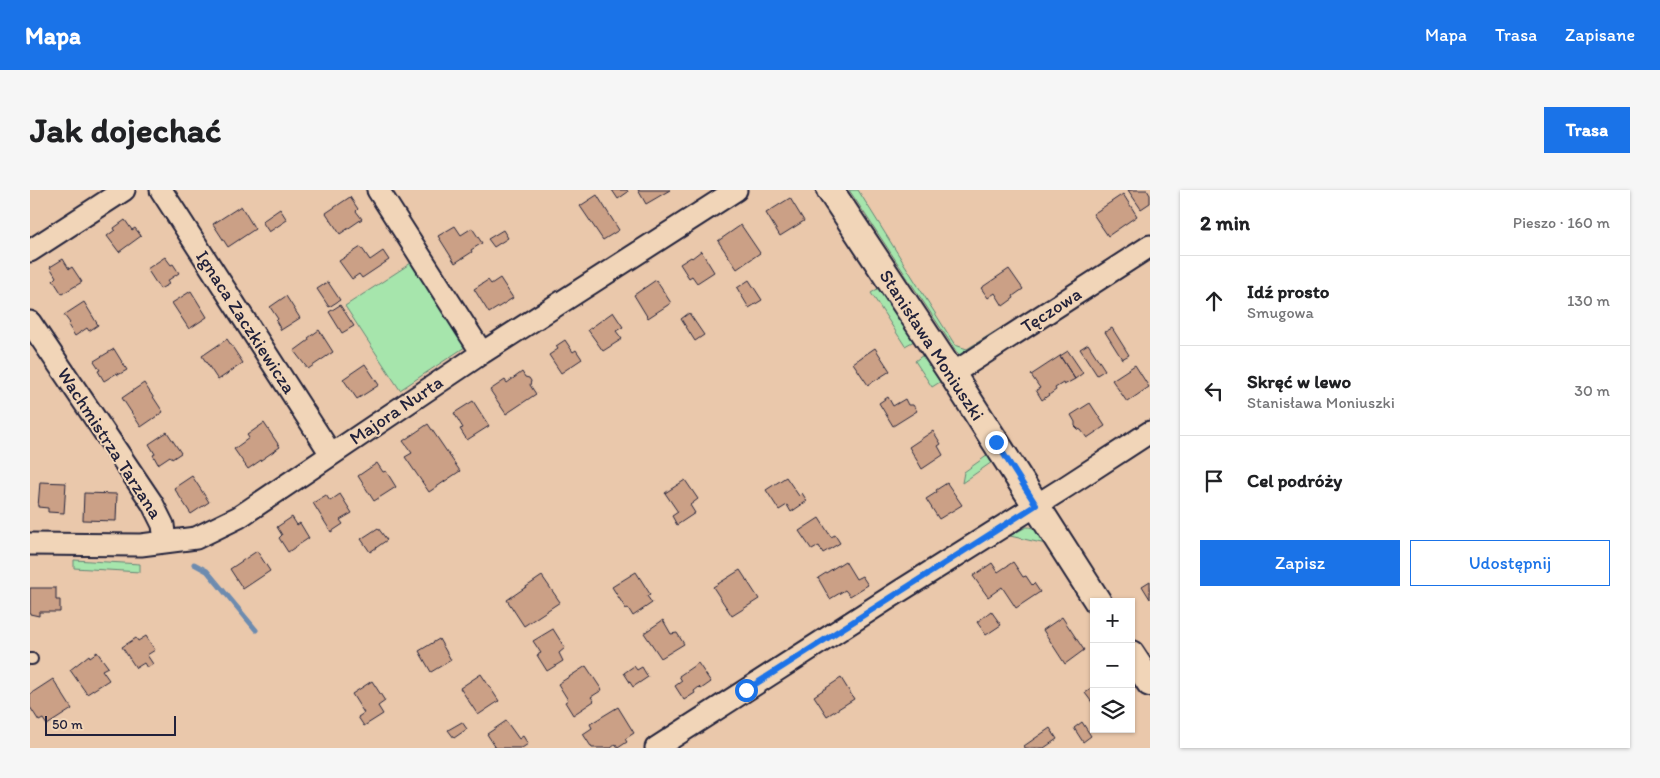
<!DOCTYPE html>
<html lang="pl">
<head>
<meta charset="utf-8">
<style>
  :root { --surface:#fff; --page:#f6f6f6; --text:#202124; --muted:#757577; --line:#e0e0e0; --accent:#1a73e8 }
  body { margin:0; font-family:Itim,sans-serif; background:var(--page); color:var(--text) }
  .controls { position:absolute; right:15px; bottom:15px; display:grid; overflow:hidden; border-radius:0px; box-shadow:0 1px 4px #0004 }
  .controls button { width:45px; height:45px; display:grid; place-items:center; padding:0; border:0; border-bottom:1px solid var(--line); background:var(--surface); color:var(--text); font:25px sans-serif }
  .scale { position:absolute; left:15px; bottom:12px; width:131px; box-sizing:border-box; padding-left:5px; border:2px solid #22223b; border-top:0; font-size:14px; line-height:18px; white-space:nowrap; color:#22223b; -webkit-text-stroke:4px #f1d5b8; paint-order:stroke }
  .stop { position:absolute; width:15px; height:15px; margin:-11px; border:4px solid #1a73e8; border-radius:50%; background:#fff }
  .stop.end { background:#1a73e8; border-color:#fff; box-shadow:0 1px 5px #0008 }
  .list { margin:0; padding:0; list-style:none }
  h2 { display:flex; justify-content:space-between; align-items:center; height:65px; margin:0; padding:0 20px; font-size:21px }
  h2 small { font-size:16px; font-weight:400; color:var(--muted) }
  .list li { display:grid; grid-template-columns:32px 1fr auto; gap:15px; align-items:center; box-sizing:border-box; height:90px; padding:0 20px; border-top:1px solid var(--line) }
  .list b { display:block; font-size:19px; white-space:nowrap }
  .list p { margin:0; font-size:16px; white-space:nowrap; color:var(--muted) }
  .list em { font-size:16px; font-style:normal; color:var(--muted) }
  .actions { display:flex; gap:10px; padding:15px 20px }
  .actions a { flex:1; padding:11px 0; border:1px solid var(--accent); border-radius:0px; text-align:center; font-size:18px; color:var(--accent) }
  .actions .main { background:var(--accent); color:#fff }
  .icon { flex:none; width:28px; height:28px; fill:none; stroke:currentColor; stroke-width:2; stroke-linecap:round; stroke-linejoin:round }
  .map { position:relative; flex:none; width:1120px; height:558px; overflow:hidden; border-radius:0px }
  header { display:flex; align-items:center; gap:30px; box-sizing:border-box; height:70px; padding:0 25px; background:var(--accent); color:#fff }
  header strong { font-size:24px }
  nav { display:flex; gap:28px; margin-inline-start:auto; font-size:18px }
  .intro { display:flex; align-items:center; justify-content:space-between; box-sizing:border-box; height:120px; padding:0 30px }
  h1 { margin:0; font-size:35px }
  .button { padding:12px 22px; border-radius:0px; background:var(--accent); color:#fff; font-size:18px; font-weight:700 }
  main { display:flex; gap:30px; padding:0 30px }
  aside { flex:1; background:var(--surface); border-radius:0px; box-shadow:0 1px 4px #0004 }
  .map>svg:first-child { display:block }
  .green { fill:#a6e5ac; stroke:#648474 }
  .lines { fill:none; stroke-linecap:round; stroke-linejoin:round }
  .stream { stroke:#6d8baf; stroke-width:5 }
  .building { fill:#cba086; stroke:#22223b }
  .service-casing { stroke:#22223b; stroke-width:14 }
  .minor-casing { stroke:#22223b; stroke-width:25 }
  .tertiary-casing { stroke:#22223b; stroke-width:30 }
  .service { stroke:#f1d5b8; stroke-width:10 }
  .minor { stroke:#f1d5b8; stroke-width:21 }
  .tertiary { stroke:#f1d5b8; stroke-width:26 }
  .route { stroke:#1a73e8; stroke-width:6 }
  .labels { text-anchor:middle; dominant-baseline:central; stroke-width:4; stroke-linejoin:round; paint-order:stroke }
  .street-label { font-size:19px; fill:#22223b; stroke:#f1d5b8 }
</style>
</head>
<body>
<header>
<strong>Mapa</strong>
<nav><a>Mapa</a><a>Trasa</a><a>Zapisane</a></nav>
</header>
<div class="intro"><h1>Jak dojechać</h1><a class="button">Trasa</a></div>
<main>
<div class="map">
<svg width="1120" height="558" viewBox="0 0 1120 558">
  <rect width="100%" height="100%" fill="#eac8ab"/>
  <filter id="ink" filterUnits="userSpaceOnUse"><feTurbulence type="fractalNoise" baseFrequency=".02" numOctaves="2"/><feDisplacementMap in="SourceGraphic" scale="10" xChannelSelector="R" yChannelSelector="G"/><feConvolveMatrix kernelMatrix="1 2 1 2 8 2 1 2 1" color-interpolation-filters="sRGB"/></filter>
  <g filter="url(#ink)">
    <path class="green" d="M819 0H828L925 155 937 159 974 136 976 140 931 165 928 164Z
      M381 73 435 157 370 200 315 116Z
      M849 98 884 151 875 156 841 103Z
      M893 165 910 192 902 197 885 171Z
      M958 265 962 272 932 293 934 282Z
      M996 337C1007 336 1011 346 1016 354L980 346Z
      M44 370 110 374V382L44 378Z"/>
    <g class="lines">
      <path class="stream" d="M164 374 177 381 226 440"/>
    </g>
    <path class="building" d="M582 0H597L598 2 588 9Z
      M608 0H640L616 14Z
      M1098 0H1117L1120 5V13L1111 19Z
      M1093 4 1107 26 1078 46 1063 24Z
      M567 5 589 40 573 50 550 16Z
      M320 7 328 19 326 21 332 29 310 44 296 23Z
      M760 8 774 31 750 46 736 23Z
      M211 16 225 39 198 57 183 34Z
      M250 19 257 30 239 42 233 33 234 30Z
      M95 30 102 40 105 38 111 46 89 62 77 46 85 40 84 38Z
      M711 35 730 63 707 79 688 51Z
      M425 36 431 45 442 38 452 53 441 60 442 62 425 73 408 46Z
      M473 40 478 48 464 57 458 49Z
      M331 57 340 70 353 61 359 70 332 88 329 84 322 89 309 71Z
      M671 61 684 82 667 93 662 86 659 88 650 74 661 67 662 68Z
      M135 67 141 75 143 74 149 83 137 91 139 94 130 99 117 79Z
      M33 69 39 79 42 77 52 92 32 104 23 90 26 87 20 77Z
      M979 79 993 99 983 106 984 108 973 116 965 103 958 108 951 98Z
      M470 88 483 108 459 123 444 99 458 90 461 94Z
      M626 90 641 113 618 128 604 105Z
      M719 90 732 110 719 118 707 98Z
      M298 92 310 110 299 117 287 99Z
      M161 101 177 127 159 139 142 113Z
      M256 106 270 128 251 140 246 131 248 129 240 117Z
      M54 112 68 135 59 141 57 138 45 146 38 135 40 133 34 125Z
      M310 115 324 136 312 143 299 122Z
      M583 122 593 137 586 141 592 149 573 161 558 140Z
      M659 123 674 145 665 151 651 129Z
      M1082 138 1099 165 1092 169 1075 142Z
      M289 140 303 162 278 179 264 161 279 150 278 148Z
      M197 149 213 173 188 190 172 166Z
      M535 150 543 162 546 160 552 169 531 183 519 165 528 159 526 156Z
      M1058 154 1075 180 1067 185 1050 159Z
      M845 158 860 181 838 195 823 173Z
      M84 159 97 180 88 185 87 183 74 191 68 181 70 180 64 171Z
      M1038 161 1053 183 1045 189 1030 166Z
      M1030 166 1045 189 1034 195 1033 193 1025 198 1026 200 1012 210 1006 200 1010 198 1001 185Z
      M335 174 349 195 327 209 313 189Z
      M1105 175 1119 197 1097 212 1082 190Z
      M492 182 495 187 499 188 501 191 500 195 506 204 476 224 460 200 475 190 477 193Z
      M114 193 133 222 111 237 92 208Z
      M858 207 863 216 875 209 878 215H883L887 221 863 236 849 213Z
      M443 211 459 236 437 250 430 239 433 238 424 223Z
      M1060 213 1075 236 1057 248 1051 240 1048 239 1045 236V232L1041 225Z
      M234 233 250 257 218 279 204 259 219 248 217 245Z
      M398 234 430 281 399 302 375 267 382 263 373 251Z
      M903 241 911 254 908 256 913 265 892 279 879 257Z
      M137 242 151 263 142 269 140 266 128 274 123 265 125 264 119 254Z
      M347 273 353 282 356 281 366 297 344 311 328 286Z
      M162 286 179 312 161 324 144 298Z
      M756 287 769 306 772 303 777 311 761 322 757 315 749 320 736 300Z
      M655 290 668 309 660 315 665 323 647 335 642 326 648 322 635 303Z
      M10 292 36 293 34 323 18 322V318L8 317Z
      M917 293 932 315 909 329 896 309 907 302 906 300Z
      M54 303 87 304 86 331 53 330Z
      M310 304 322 323 310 330 313 334 301 342 283 313 296 305 300 311Z
      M262 327 267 335 270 333 279 348 258 362 249 348 252 345 247 337Z
      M789 328 801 347 805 345 810 353 793 363 789 356 782 360 769 341Z
      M348 338 357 350 340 362 331 349Z
      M227 361 240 381 213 399 200 379Z
      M815 371 826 389 832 386 838 395 820 406 815 400 800 409 788 388Z
      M983 372 993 387 996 386 1002 395 1004 393 1010 402 986 418 972 397 958 407 943 386 962 373 968 382Z
      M710 380 729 409 702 426 683 397Z
      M606 382 620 404 617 406 622 413 603 426 598 418 596 419 582 397Z
      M512 386 530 412 494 436 477 410Z
      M1120 391V409L1112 396Z
      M0 398H26V410H30V422H9V426L0 424Z
      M961 421 971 435 956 445 947 432Z
      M1032 427 1054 460 1035 474 1013 440Z
      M633 430 641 444 647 443 654 454 631 468 614 443Z
      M523 439 535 458 529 463 533 471 517 481 507 465 511 463 503 451Z
      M116 446 125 460 117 465 123 474 117 478 114 473 106 478 92 457 106 448 108 451Z
      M409 449 421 470 401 482 389 461Z
      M67 462 78 477 72 480 79 490 57 504 40 480 59 465 60 467Z
      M668 473 681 492 671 499 669 497 664 501 665 503 654 510 645 496 652 491 649 486Z
      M556 476 572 500 561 507 564 511 543 525 535 512 538 510 528 494Z
      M604 476 607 480 612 477 618 487 603 497 594 483Z
      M451 484 469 511 448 525 430 498Z
      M811 488 824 509 797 526 784 506Z
      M23 489 42 519 17 535 13 529 9 531 0 517V504Z
      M342 491 355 511 348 516 353 524 334 536 328 527 334 523 322 504Z
      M1064 497V515L1055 503Z
      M588 517 604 543 595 549 597 552 588 558 586 554 581 558H562L553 544 562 538 560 534Z
      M476 531 489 549 493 546 498 554 492 558H466L457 544Z
      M432 532 437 539 424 548 418 540Z
      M1052 532 1061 546 1053 552 1044 538Z
      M1020 538 1027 549 1014 558H995L994 556Z"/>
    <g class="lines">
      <g class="service-casing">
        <path id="service" d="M0 469H2"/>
      </g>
      <g class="minor-casing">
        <path id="minor" d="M131 0 301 264
          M348 0 452 163
          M0 61 94 0
          M0 132 122 313 133 335 135 352
          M922 184 1120 56
          M0 354 111 355 166 348 209 327 452 163 706 0
          M626 558 870 401 1037 296 1120 242"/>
      </g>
      <g class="tertiary-casing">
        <path id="tertiary" d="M800 0 922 184 1068 412
          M1101 464 1120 493"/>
      </g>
      <use href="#service" class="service"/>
      <use href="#minor" class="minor"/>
      <use href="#tertiary" class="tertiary"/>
    </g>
  </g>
  <g class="lines" filter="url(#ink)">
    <path class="route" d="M716 500 1006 315 966 252"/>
  </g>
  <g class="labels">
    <g class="street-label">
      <text transform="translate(1021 120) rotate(-33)">Tęczowa</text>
      <text transform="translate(216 132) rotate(57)">Ignaca Zaczkiewicza</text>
      <text transform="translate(902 155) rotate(57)">Stanisława Moniuszki</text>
      <text transform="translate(366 220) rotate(-34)">Majora Nurta</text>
      <text transform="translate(80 253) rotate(57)">Wachmistrza Tarzana</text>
    </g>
  </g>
</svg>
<div class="controls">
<button>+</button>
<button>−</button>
<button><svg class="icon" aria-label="layers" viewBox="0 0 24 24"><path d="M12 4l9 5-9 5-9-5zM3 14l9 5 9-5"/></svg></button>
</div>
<div class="scale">50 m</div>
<div class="stop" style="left:716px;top:500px"></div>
<div class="stop end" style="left:966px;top:252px"></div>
</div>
<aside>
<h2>2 min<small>Pieszo · 160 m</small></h2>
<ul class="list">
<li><svg class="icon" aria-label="ahead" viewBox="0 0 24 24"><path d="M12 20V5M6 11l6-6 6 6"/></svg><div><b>Idź prosto</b><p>Smugowa</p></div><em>130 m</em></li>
<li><svg class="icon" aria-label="left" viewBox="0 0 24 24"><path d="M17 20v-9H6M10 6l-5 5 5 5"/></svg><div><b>Skręć w lewo</b><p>Stanisława Moniuszki</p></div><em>30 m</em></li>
<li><svg class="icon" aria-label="arrive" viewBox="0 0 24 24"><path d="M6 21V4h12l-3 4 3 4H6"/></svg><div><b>Cel podróży</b></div></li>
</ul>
<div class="actions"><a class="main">Zapisz</a><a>Udostępnij</a></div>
</aside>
</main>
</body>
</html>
